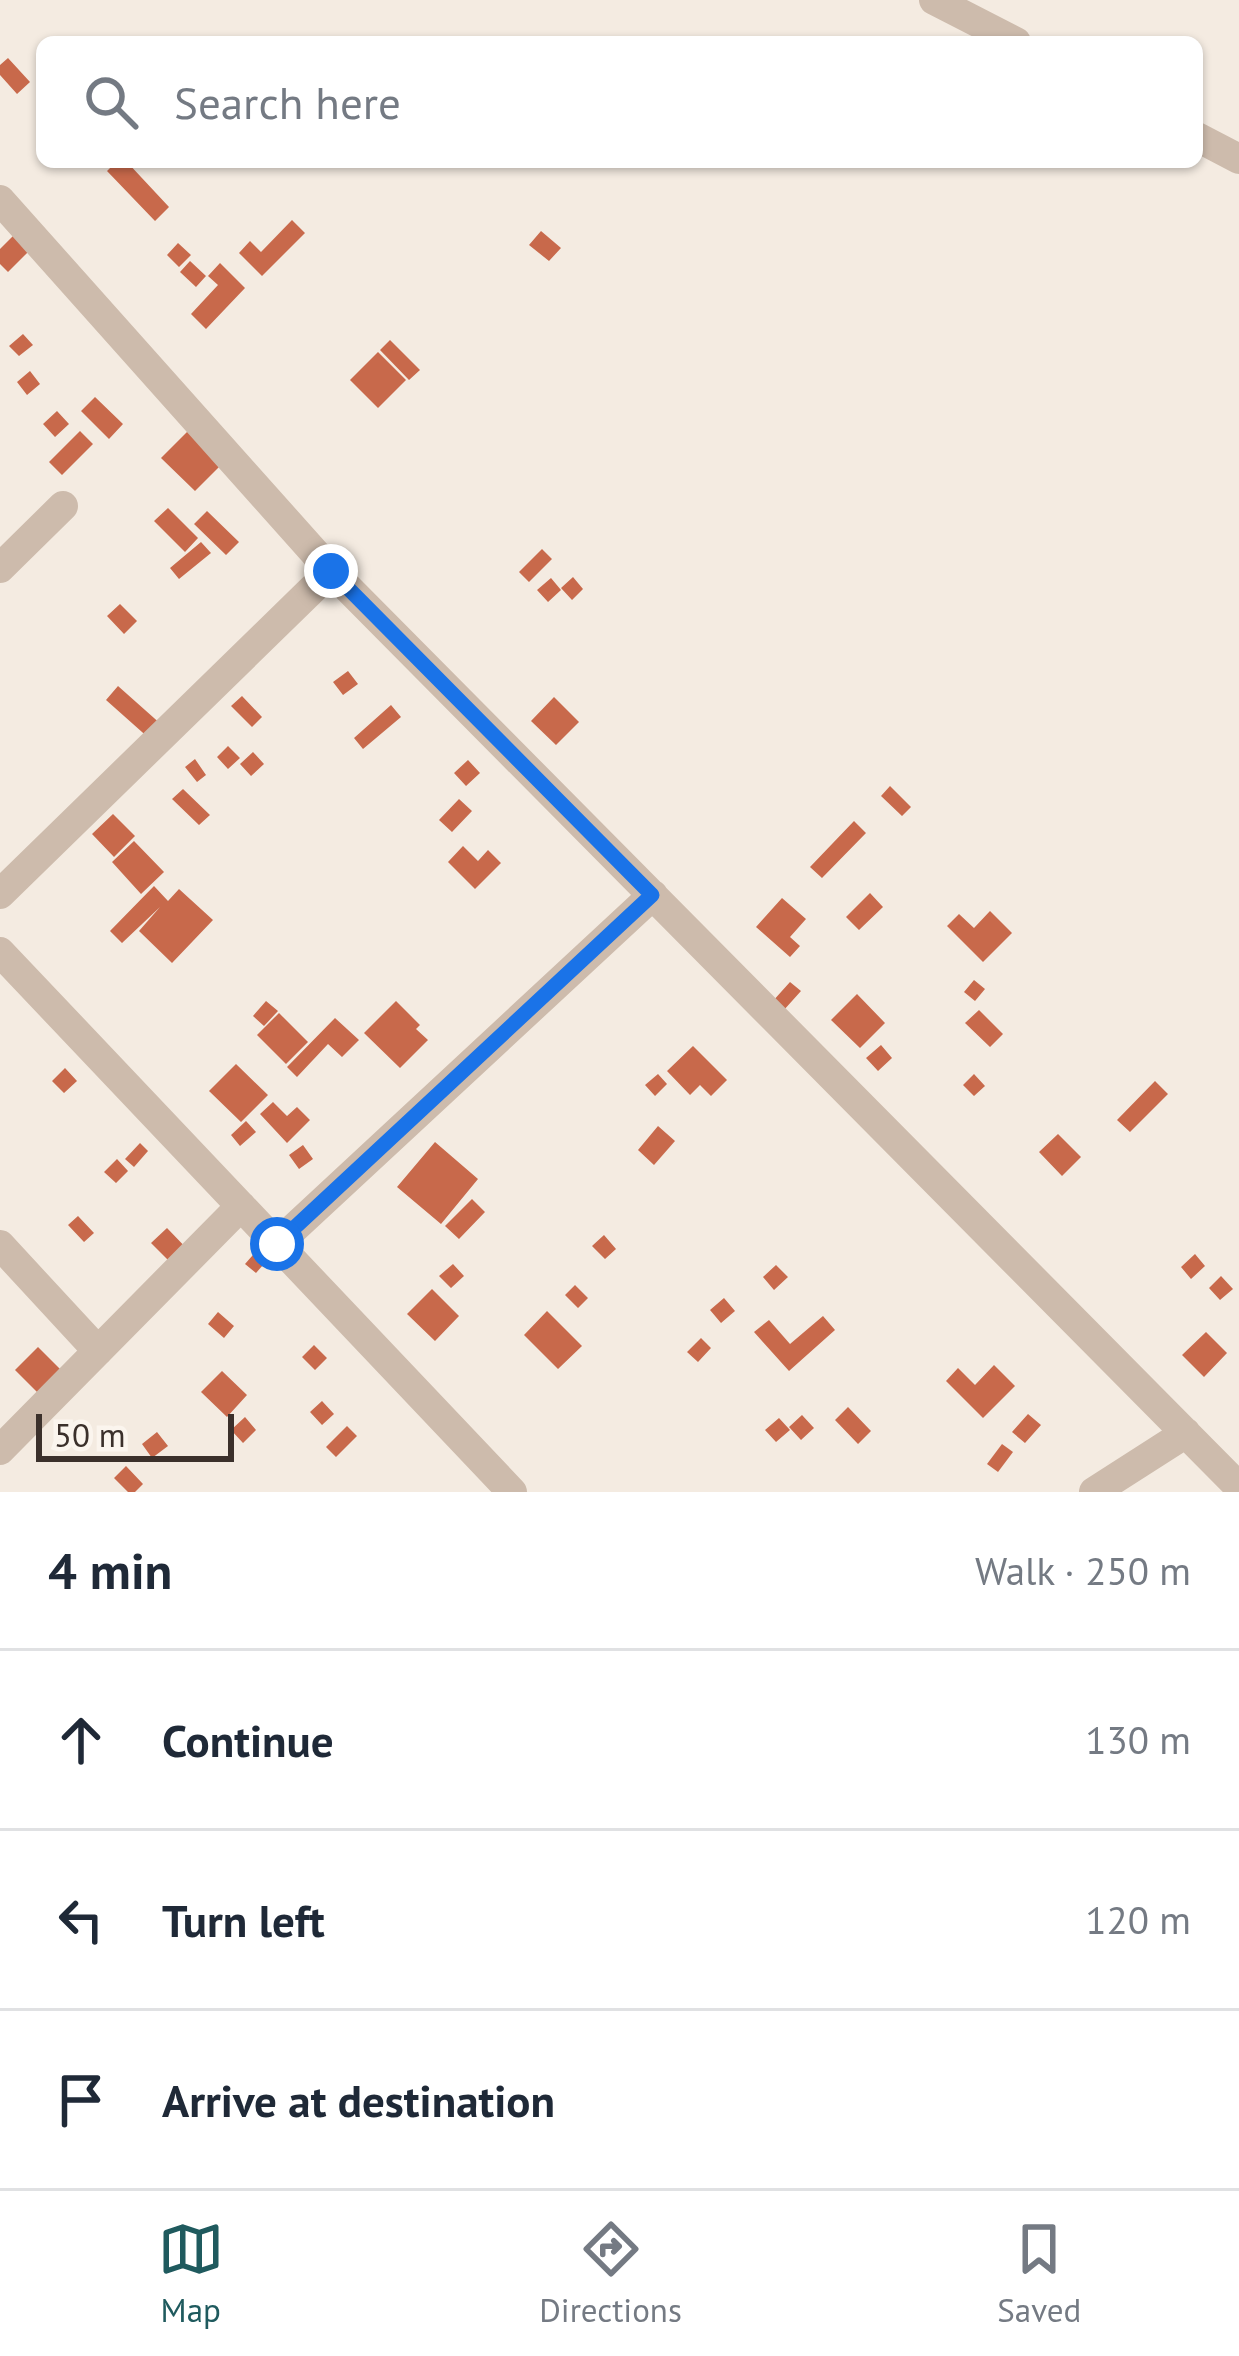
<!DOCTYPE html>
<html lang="en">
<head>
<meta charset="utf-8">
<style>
  :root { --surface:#fff; --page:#f6f6f7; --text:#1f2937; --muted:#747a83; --line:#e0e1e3; --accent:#1f5a5e }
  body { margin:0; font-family:"PT Sans",sans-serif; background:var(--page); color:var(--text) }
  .scale { position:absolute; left:36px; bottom:30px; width:198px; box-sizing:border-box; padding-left:12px; border:6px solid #3b302b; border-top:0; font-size:33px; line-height:42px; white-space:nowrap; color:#3b302b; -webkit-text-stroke:9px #fbf5ee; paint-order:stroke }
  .stop { position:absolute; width:36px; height:36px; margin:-27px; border:9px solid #1a73e8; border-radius:50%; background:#fff }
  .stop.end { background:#1a73e8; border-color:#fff; box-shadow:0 3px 12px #0008 }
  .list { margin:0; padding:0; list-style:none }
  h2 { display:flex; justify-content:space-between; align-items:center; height:156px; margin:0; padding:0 48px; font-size:51px }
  h2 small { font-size:39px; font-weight:400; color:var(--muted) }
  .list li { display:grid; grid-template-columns:78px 1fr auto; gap:36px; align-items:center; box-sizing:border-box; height:180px; padding:0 48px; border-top:3px solid var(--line) }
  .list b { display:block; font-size:45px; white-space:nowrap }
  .list em { font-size:39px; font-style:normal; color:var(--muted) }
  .icon { flex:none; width:66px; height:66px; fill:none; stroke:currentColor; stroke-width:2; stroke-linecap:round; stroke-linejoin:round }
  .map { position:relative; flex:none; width:1239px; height:1492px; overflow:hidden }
  .search { position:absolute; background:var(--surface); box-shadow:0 3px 9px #0004; left:36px; right:36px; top:36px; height:132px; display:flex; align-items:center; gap:30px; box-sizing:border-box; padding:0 42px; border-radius:18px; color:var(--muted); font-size:45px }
  .sheet { height:696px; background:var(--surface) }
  nav { display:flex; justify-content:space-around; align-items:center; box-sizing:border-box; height:168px; border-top:3px solid var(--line); background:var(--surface); font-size:33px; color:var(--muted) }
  nav a { display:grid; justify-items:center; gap:6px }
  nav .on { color:var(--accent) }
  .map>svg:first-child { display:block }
  .building { fill:#c8694b }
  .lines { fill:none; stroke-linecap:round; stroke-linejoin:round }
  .minor { stroke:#cdbbac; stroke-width:30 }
  .route { stroke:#1a73e8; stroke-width:15 }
</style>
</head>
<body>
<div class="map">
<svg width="1239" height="1492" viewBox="0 0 1239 1492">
  <rect width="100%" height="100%" fill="#f4ebe1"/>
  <path class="building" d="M8 58 30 82 17 94 0 75V65Z
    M116 162H127L169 207 155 221 107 171Z
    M292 220 305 233 262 276 239 253 250 241 261 252Z
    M541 231 561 248 549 261 529 245Z
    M16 233 31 249 8 272 0 264V249Z
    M178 243 191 255 179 267 167 255Z
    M190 261 206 276 196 287 180 272Z
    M220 263 245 288 206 329 191 314 218 285 208 276Z
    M23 334 33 345 19 356 9 346Z
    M390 340 420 370 409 380 380 350Z
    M378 352 406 380 378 408 350 380Z
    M30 371 40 384 27 395 17 382Z
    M95 397 123 424 109 439 81 411Z
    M57 411 69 424 55 437 43 424Z
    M198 421 232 454 195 491 161 458Z
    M80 431 93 444 62 475 49 462Z
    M168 508 198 538 185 552 154 521Z
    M207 511 239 542 226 555 194 524Z
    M201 542 211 553 179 579 170 568Z
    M542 549 552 559 529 582 519 572Z
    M573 577 583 589 572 600 561 588Z
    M551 578 561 590 548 602 537 590Z
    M120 604 137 621 124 634 107 616Z
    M348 671 358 684 343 695 333 682Z
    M118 686 163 726 151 740 106 700Z
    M242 696 262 717 252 727 231 706Z
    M554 697 579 722 556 745 531 721Z
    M391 705 401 717 363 749 354 738Z
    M228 746 240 758 228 769 217 757Z
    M253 752 264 764 251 776 240 764Z
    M195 759 206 775 197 782 185 767Z
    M468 760 480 773 466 786 454 773Z
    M890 786 911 807 902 816 881 796Z
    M183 789 210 815 199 825 172 799Z
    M459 799 472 811 452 832 439 820Z
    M113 814 135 836 114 857 92 834Z
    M854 821 866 833 822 878 810 867Z
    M134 841 164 872 141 894 112 862Z
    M463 846 478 861 488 850 501 863 475 889 448 862Z
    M154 886 168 901 179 889 213 920 172 963 139 931 160 907 122 943 110 931Z
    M870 893 883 907 859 930 846 917Z
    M782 898 806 919 790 937 800 946 790 957 756 927Z
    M990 911 1012 933 983 962 947 926 959 914 974 928Z
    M974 980 985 989 975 1001 964 992Z
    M790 982 801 991 783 1011 772 1002Z
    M857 994 885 1023 860 1048 831 1020Z
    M266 1001 278 1011 264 1026 253 1016Z
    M396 1001 420 1025 416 1029 428 1040 400 1068 364 1033Z
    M979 1010 1003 1034 990 1047 965 1023Z
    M279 1013 308 1042 286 1064 257 1035Z
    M335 1018 359 1040 342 1057 328 1044 297 1077 287 1067Z
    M881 1045 892 1058 878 1071 866 1058Z
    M693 1046 727 1080 711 1096 700 1085 690 1095 667 1071Z
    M236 1064 268 1095 241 1122 209 1091Z
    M65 1068 77 1081 64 1093 52 1081Z
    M658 1074 667 1084 655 1096 645 1085Z
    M974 1074 985 1086 974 1096 963 1085Z
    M1155 1081 1168 1094 1130 1132 1117 1120Z
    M273 1102 287 1116 297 1107 310 1120 287 1143 260 1114Z
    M246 1121 256 1132 240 1146 231 1135Z
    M658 1126 675 1141 654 1165 638 1150Z
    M1058 1134 1081 1157 1062 1176 1039 1152Z
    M435 1142 478 1179 441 1224 397 1187Z
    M140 1143 148 1151 134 1167 125 1159Z
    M303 1145 313 1159 299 1169 289 1155Z
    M117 1159 128 1171 116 1183 104 1172Z
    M472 1199 485 1212 459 1239 445 1226Z
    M78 1216 94 1233 84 1242 68 1225Z
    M167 1228 192 1254 177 1269 151 1243Z
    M604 1235 616 1249 605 1259 592 1246Z
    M259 1248 270 1257 256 1273 245 1264Z
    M1195 1254 1205 1266 1191 1279 1181 1267Z
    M453 1264 464 1276 451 1288 439 1276Z
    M776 1265 788 1277 774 1290 763 1277Z
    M1221 1276 1233 1289 1220 1300 1209 1288Z
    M575 1285 588 1298 578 1308 565 1295Z
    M432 1289 459 1316 435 1341 407 1314Z
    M724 1298 735 1311 721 1323 710 1310Z
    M547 1311 582 1346 558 1369 524 1335Z
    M218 1312 234 1326 224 1338 208 1324Z
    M823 1316 835 1330 789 1371 754 1332 769 1320 790 1344Z
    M1206 1332 1227 1353 1204 1377 1182 1355Z
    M701 1338 711 1348 698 1362 687 1352Z
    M314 1345 327 1358 315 1370 302 1357Z
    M38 1347 62 1371 38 1393 15 1370Z
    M994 1365 1015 1386 983 1418 946 1381 958 1368 975 1385Z
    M222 1371 247 1395 227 1417 201 1392Z
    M322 1401 334 1414 322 1425 310 1412Z
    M848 1407 871 1431 858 1444 835 1420Z
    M1028 1414 1041 1425 1025 1443 1012 1432Z
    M802 1415 814 1428 801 1440 789 1427Z
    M245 1417 256 1430 243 1443 231 1430Z
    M779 1418 790 1430 776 1442 765 1430Z
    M347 1426 357 1436 336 1457 326 1447Z
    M157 1432 168 1446 152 1458 142 1444Z
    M1002 1444 1013 1452 998 1472 987 1464Z
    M126 1466 143 1484 135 1492H128L114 1478Z"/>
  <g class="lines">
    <path class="minor" d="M934 0 1016 42
      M1197 137 1239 159
      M0 200 331 571 1239 1487
      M0 568 63 506
      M0 894 331 571
      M0 952 512 1492
      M277 1244 653 895
      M0 1245 98 1351
      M0 1450 241 1206
      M1094 1492 1186 1433"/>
  </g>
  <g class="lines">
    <path class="route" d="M277 1244 652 895 331 571"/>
  </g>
</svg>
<div class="scale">50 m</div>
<div class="stop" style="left:277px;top:1244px"></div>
<div class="stop end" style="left:331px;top:571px"></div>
<div class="search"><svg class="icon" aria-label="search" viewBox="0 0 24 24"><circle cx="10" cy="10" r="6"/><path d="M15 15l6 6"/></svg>Search here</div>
</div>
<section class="sheet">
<h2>4 min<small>Walk · 250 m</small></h2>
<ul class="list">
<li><svg class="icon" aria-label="ahead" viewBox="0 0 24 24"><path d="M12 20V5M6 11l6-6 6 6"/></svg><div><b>Continue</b></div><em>130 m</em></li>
<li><svg class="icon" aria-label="left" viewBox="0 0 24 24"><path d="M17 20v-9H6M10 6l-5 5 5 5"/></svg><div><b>Turn left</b></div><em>120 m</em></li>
<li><svg class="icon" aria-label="arrive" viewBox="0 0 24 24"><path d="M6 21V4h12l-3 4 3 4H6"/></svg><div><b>Arrive at destination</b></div></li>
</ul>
</section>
<nav>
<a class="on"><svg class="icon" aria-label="map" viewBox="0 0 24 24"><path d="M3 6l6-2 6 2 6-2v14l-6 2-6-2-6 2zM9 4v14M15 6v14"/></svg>Map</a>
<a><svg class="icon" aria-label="directions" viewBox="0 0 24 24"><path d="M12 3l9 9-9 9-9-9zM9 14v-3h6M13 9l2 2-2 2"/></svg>Directions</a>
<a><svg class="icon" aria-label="saved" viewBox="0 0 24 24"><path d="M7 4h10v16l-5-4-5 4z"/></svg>Saved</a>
</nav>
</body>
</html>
